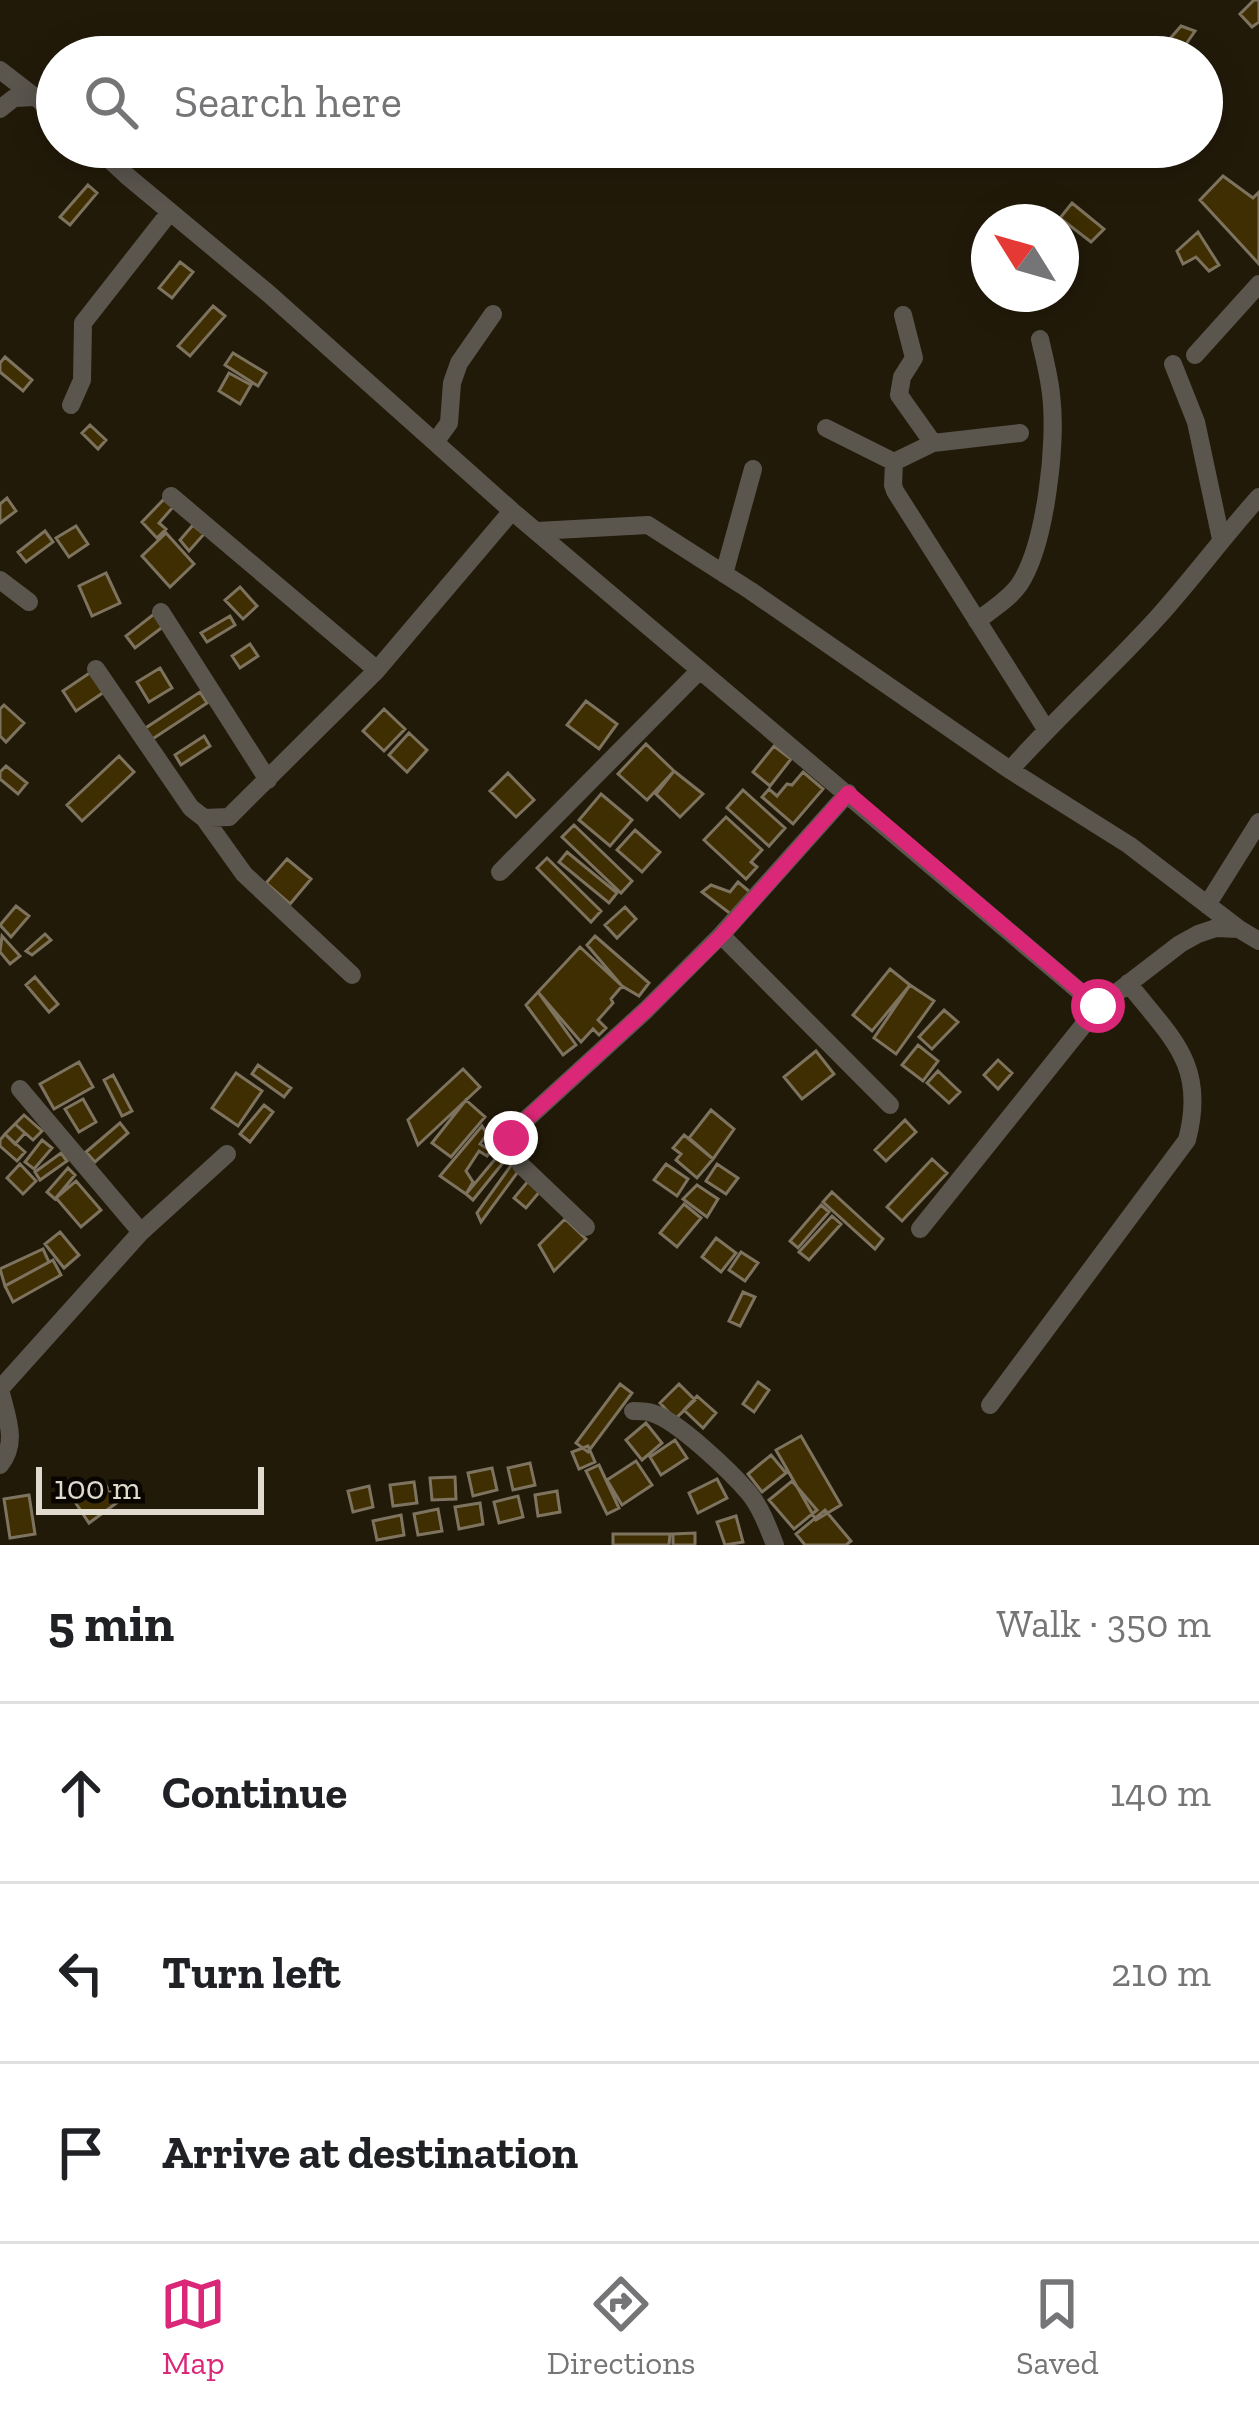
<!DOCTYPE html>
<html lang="en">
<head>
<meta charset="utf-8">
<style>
  :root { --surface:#fff; --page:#f2f2f2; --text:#202124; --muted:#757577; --line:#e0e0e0; --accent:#db2777 }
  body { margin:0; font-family:"Zilla Slab",serif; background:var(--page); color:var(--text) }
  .compass { position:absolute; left:971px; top:204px; width:108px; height:108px; border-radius:50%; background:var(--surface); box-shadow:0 6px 30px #0003; rotate:307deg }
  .scale { position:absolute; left:36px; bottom:30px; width:228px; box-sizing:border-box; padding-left:12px; border:6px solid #e0dacf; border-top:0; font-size:33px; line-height:42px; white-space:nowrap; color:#e0dacf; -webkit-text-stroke:9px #090602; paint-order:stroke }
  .stop { position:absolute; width:36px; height:36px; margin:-27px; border:9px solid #db2777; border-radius:50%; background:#fff }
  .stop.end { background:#db2777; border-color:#fff; box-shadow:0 3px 12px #0008 }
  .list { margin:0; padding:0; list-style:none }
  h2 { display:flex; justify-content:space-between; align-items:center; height:156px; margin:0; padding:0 48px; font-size:51px }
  h2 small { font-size:39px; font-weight:400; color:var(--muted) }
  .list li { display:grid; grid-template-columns:78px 1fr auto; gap:36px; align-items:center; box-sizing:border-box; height:180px; padding:0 48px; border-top:3px solid var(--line) }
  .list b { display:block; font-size:45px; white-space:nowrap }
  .list em { font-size:39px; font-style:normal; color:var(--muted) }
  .icon { flex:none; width:66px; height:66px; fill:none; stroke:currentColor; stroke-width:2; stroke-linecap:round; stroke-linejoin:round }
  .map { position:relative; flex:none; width:1259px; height:1545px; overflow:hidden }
  .search { position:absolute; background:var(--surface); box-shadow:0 6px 30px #0003; left:36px; right:36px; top:36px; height:132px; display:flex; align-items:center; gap:30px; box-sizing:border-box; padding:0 42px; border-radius:66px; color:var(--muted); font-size:45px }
  .sheet { height:696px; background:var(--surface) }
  nav { display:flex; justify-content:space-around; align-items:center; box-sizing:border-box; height:168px; border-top:3px solid var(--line); background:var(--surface); font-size:33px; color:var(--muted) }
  nav a { display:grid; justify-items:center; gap:6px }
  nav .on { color:var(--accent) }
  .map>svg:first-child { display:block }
  .building { fill:#3f2e01; stroke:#7d735f; stroke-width:3 }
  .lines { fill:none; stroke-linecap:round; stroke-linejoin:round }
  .minor { stroke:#5a564e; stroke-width:18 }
  .route { stroke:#db2777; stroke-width:15 }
</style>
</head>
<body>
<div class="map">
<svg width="1259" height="1545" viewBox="0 0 1259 1545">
  <rect width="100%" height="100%" fill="#221a09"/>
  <path class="building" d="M1254 0H1259V22L1252 27 1240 14Z
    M1181 26 1195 31 1177 57H1168L1160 50Z
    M1223 176 1253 198 1259 192V264L1200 200Z
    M88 185 97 193 70 225 60 217Z
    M1072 203 1104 229 1091 242 1060 218Z
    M1198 232 1219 265 1209 271 1196 257 1183 264 1177 251Z
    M180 262 193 272 172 298 159 288Z
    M213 306 225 316 190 356 178 346Z
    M233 353 266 373 258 386 225 365Z
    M5 357 32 380 23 391 0 372V363Z
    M229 373 251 385 240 404 219 391Z
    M90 425 106 440 98 449 82 433Z
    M7 498 16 511 0 523V504Z
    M164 499 173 507 159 523 166 529 157 538 142 522Z
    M193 525 204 534 189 551 180 540Z
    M76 526 88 544 69 557 56 538Z
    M45 531 53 542 26 562 18 552Z
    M166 533 194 564 170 587 142 556Z
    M106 573 120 603 92 616 79 586Z
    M240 587 257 606 243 619 225 600Z
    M154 614 164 626 135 648 126 636Z
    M230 616 235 625 207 642 201 633Z
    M250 644 258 656 240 668 232 656Z
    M160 668 172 688 149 702 137 682Z
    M91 672 104 692 76 711 63 691Z
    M200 692 207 703 151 740 144 729Z
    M586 701 617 724 599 749 567 725Z
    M4 705 24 723 6 742 0 736V709Z
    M384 709 405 729 384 751 363 731Z
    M409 733 427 750 407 772 389 755Z
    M204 736 210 746 181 765 175 755Z
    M646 744 674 771 647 800 618 774Z
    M774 746 791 759 770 786 753 772Z
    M119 756 134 772 82 821 67 805Z
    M6 766 27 783 18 794 0 779V772Z
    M674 771 703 794 680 817 656 794Z
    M803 772 823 789 793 824 762 797 769 789 777 796 787 784 792 785Z
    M508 773 534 800 516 817 490 791Z
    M743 790 785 828 769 846 727 808Z
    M601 794 632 820 610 846 579 820Z
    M726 817 762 850 751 862 757 867 746 879 704 840Z
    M574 825 632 881 621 893 562 837Z
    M635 830 660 852 642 872 617 850Z
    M567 852 617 893 609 903 559 862Z
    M547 858 601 911 591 922 537 868Z
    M287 859 311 879 290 904 266 883Z
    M738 882 750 892 732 915 702 892 711 885 730 892Z
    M16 906 29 916 11 937 0 925Z
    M625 907 636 919 617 938 605 925Z
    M45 934 51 940 32 955 26 951Z
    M2 936 20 956 10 964 0 952Z
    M595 936 649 983 639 996 622 986 587 945Z
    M580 947 622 986 611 999 613 1003 598 1020 606 1028 599 1035 593 1029 581 1042 538 992Z
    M890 969 910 985 872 1031 853 1015Z
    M35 977 58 1004 49 1012 26 985Z
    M910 985 934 1001 896 1054 874 1038Z
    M538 992 576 1045 563 1055 526 1005Z
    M944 1010 958 1022 932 1049 919 1037Z
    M918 1045 938 1061 923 1081 902 1065Z
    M816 1051 834 1074 802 1099 784 1077Z
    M998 1060 1012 1073 998 1089 984 1075Z
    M79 1062 93 1087 54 1109 40 1084Z
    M258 1065 291 1088 284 1097 252 1074Z
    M463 1069 480 1087 418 1145 408 1120Z
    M938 1071 960 1092 949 1103 927 1083Z
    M236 1073 262 1091 238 1126 212 1108Z
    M113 1075 132 1111 122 1116 104 1080Z
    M83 1099 96 1122 79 1132 65 1109Z
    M466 1100 485 1117 451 1157 432 1143Z
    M264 1105 273 1112 250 1142 240 1134Z
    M711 1110 734 1129 713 1159 689 1138Z
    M24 1115 42 1131 33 1140 15 1124Z
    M905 1120 916 1132 886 1161 875 1150Z
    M120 1123 128 1133 95 1162 86 1152Z
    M15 1124 25 1133 15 1144 5 1134Z
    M482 1126 487 1134 480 1144 491 1151 487 1156 479 1151 466 1171 473 1182 466 1194 440 1176Z
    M5 1134 25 1152 17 1161 0 1146V1140Z
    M684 1135 713 1159 697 1178 676 1160 681 1154 673 1148Z
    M42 1140 52 1148 34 1169 25 1162Z
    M501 1152 510 1154 473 1200 466 1194Z
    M61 1153 67 1161 40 1180 35 1172Z
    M932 1159 947 1173 902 1221 887 1207Z
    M20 1164 36 1181 23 1194 7 1178Z
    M512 1164 520 1169 481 1222 477 1213Z
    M666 1164 688 1179 677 1196 654 1180Z
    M717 1164 738 1178 726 1194 706 1181Z
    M68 1168 75 1175 55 1199 47 1192Z
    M529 1180 541 1190 526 1208 514 1198Z
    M76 1181 101 1210 81 1227 56 1198Z
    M697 1185 718 1199 707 1217 683 1199Z
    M832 1192 883 1239 875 1249 823 1202Z
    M684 1204 701 1218 677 1247 660 1233Z
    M821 1205 829 1212 798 1248 790 1241Z
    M832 1216 841 1224 809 1260 799 1252Z
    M565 1219 586 1239 554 1271 539 1245Z
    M60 1232 79 1255 64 1268 45 1244Z
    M716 1238 736 1253 721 1272 702 1257Z
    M43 1249 49 1262 5 1286 0 1269Z
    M741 1252 758 1263 745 1281 729 1270Z
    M53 1260 61 1275 13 1302 5 1286Z
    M743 1292 755 1297 740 1326 729 1321Z
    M758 1382 769 1390 754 1412 743 1404Z
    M620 1384 632 1393 588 1452 576 1443Z
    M679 1384 695 1400 675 1419 660 1403Z
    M697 1396 716 1413 703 1428 684 1410Z
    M646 1423 662 1443 642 1460 626 1440Z
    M801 1436 841 1505 816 1520 776 1450Z
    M675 1440 687 1458 661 1475 650 1457Z
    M588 1446 595 1462 579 1469 572 1452Z
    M771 1455 786 1473 762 1492 748 1474Z
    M636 1461 652 1485 622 1505 607 1480Z
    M530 1463 535 1485 513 1490 508 1468Z
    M599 1465 619 1508 607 1514 586 1471Z
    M492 1468 497 1490 473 1496 468 1473Z
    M455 1477 456 1499 432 1500 430 1478Z
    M717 1479 727 1498 698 1513 689 1493Z
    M792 1481 817 1510 794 1529 769 1500Z
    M103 1482 118 1502 89 1523 75 1502Z
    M414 1482 417 1503 393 1506 390 1485Z
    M369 1486 373 1507 353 1512 348 1491Z
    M557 1491 560 1512 538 1516 535 1495Z
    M29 1495 35 1534 10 1538 4 1499Z
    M518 1496 523 1517 499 1523 494 1502Z
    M480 1503 483 1524 459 1529 455 1507Z
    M438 1509 442 1531 418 1535 414 1514Z
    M825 1510 851 1541 846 1545H805L796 1534Z
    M401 1515 404 1535 377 1540 373 1521Z
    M736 1516 743 1542 725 1545 717 1522Z
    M695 1533V1545H673V1534Z
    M613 1534H670L669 1545H613Z"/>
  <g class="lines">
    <path class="minor" d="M0 70 57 114
      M0 109 14 98 35 97
      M96 147 126 175 269 294 512 511 1098 1007
      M903 315 914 358 902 377 899 395 933 443
      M1195 355 1259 284
      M1173 364 1196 422 1221 539
      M71 405 82 380 83 323 170 212
      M826 428 894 462
      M436 441 449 423 452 383 459 363 493 314
      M894 462 893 485 895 491 1046 729
      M894 462 933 443 1020 433
      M171 496 377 670
      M537 531 648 525 751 591 1010 770 1129 845 1239 929
      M724 574 753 469
      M0 580 29 602
      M161 612 268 780
      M977 621C991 610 1008 600 1019 585 1046 545 1057 442 1051 394 1049 375 1044 357 1040 339
      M96 669 191 808 204 818 229 817 377 670 512 511
      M1010 770C1057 717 1110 670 1158 617 1193 578 1224 536 1259 497
      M204 818 244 874 352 975
      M500 872 700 670
      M1207 905 1259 822
      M721 935 890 1105
      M20 1089 141 1232
      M586 1227 521 1165 511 1138 519 1126 646 1010 721 935 848 793
      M920 1229 1098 1007 1180 944 1198 934 1216 928 1239 929 1259 941
      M0 1389 141 1232 227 1154
      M0 1389C6 1416 19 1442 0 1465
      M990 1405 1187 1140C1207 1064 1171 1038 1128 983
      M633 1411C639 1411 647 1411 652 1413 677 1420 731 1472 749 1493 761 1508 768 1527 775 1545"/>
  </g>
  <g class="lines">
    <path class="route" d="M511 1138 519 1126 646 1010 722 935 848 793 1098 1006"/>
  </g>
</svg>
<svg class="compass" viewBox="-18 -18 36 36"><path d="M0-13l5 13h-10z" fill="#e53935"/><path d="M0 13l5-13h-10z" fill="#757577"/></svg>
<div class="scale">100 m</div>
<div class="stop" style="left:1098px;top:1006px"></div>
<div class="stop end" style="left:511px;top:1138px"></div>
<div class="search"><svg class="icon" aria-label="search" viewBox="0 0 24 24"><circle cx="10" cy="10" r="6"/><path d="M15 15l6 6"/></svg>Search here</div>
</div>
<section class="sheet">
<h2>5 min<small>Walk · 350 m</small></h2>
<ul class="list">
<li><svg class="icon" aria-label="ahead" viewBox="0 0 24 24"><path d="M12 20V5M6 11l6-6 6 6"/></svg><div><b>Continue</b></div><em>140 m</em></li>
<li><svg class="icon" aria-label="left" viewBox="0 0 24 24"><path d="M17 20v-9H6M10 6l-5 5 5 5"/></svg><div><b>Turn left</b></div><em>210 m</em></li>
<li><svg class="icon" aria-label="arrive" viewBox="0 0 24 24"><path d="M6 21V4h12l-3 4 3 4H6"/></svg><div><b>Arrive at destination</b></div></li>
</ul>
</section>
<nav>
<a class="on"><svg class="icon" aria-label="map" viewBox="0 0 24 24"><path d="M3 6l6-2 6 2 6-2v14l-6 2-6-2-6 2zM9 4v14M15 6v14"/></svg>Map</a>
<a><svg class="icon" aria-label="directions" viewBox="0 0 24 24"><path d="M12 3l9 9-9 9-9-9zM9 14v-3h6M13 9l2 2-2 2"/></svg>Directions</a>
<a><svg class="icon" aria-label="saved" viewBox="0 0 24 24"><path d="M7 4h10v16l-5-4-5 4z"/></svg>Saved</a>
</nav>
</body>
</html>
